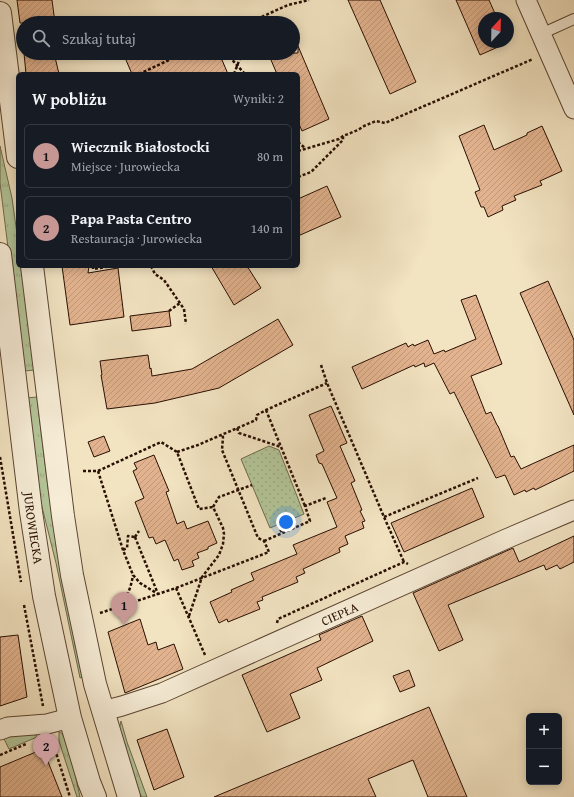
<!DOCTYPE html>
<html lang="pl">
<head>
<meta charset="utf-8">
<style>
  :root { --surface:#171b24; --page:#242831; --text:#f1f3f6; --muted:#9ea1a6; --line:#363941; --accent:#c59692 }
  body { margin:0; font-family:"Gentium Book Plus",serif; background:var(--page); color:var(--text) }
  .controls { position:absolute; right:12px; bottom:12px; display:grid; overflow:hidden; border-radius:6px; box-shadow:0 2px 10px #0003 }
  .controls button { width:36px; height:36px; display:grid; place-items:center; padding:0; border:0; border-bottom:1px solid var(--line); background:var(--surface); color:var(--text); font:20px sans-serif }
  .compass { position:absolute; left:478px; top:12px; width:36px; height:36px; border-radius:50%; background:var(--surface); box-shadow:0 2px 10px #0003; rotate:22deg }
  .you { position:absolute; left:286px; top:522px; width:14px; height:14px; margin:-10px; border:3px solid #fff; border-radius:50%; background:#1a73e8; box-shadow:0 0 0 6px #1a73e833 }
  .badge { display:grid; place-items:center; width:26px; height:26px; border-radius:50%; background:var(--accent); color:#111; font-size:13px; font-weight:700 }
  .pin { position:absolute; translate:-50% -33px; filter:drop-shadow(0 1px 2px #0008) }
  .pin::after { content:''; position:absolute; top:21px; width:14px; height:12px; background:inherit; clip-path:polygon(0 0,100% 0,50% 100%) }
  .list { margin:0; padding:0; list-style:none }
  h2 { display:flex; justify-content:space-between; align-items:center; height:52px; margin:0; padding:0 16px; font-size:17px }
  h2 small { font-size:13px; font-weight:400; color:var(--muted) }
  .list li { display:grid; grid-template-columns:26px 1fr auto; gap:12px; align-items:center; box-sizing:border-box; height:64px; margin:0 8px 8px; padding:0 8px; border:1px solid var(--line); border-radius:6px }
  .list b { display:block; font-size:15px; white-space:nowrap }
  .list p { margin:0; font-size:13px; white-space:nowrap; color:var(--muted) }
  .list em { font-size:13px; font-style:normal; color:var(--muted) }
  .icon { flex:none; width:22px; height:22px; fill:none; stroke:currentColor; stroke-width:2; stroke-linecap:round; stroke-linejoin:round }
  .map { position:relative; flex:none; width:574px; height:797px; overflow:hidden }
  .search { position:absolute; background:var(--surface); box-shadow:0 2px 10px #0003; left:16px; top:16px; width:284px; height:44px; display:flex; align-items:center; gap:10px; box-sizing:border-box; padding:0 14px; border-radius:22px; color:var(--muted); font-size:15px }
  .panel { position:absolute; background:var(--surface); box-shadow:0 2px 10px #0003; left:16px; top:72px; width:284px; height:196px; border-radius:6px }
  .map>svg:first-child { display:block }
  .grass { fill:url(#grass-tufts); stroke:#6e6a4d }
  .park { fill:url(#park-dots); stroke:#6e6a4d }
  .building { fill:url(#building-hatch); stroke:#290f02 }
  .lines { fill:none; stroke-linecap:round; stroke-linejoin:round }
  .service-casing { stroke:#5b4432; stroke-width:12 }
  .minor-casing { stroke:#5b4432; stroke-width:21 }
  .tertiary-casing { stroke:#5b4432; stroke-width:24 }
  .path { stroke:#290f02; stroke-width:2.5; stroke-dasharray:3 2; stroke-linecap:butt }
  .service { stroke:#f7edd7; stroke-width:10 }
  .minor { stroke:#f7edd7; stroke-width:19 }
  .tertiary { stroke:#f7edd7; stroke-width:22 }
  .labels { text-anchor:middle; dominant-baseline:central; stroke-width:3; stroke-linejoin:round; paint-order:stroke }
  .street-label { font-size:13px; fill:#290f02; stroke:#f7edd7 }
</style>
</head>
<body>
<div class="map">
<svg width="574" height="797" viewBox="0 0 574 797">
  <defs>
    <pattern id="grass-tufts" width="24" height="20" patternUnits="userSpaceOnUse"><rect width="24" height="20" fill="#b3c598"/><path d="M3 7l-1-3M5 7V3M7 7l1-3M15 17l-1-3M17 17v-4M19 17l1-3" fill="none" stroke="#9aa881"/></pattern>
    <pattern id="park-dots" width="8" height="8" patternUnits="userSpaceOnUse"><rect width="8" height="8" fill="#b3c598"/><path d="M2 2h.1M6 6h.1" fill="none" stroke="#9aa881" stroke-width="1.8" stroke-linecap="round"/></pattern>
    <pattern id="building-hatch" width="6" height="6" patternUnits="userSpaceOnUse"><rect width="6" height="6" fill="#e2b38e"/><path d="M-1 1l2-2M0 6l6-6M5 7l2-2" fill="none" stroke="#c29979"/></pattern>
  </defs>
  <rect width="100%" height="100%" fill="#f2e3c1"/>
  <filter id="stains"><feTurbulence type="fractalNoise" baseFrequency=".005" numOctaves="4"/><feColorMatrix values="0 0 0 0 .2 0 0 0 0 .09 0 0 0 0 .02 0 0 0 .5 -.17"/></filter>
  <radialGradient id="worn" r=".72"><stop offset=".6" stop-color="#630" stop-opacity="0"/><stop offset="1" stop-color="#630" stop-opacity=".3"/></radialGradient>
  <path class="grass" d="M0 146 12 198 18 241V266H21L35 370 24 371 16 312 0 183Z
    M37 397 48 488 83 677 80 678 56 563 40 499 26 398Z
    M121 721 127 742 147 797H142L140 794 119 730Z
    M59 732 63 734 68 741 80 797H77L59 741Z
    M17 734H36L37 737 9 749 4 739Z"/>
  <path class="park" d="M269 446 279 450 304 514 270 528 241 459Z"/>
  <path class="building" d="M17 0H52L55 23H20Z
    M348 0H380L416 82 390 94Z
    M456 0H489L497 18H484V42H507V43L480 55Z
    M298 46 329 119 302 131 298 122V74H277L268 53H298Z
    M24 53H54L59 74H26Z
    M123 53H219L228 74H132Z
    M484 125 494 150 527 135V133L542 126 562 171 540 181 542 185 514 196 516 200 502 206 503 210 488 217 484 207H481L475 192 480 190 459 136Z
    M327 186 341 217 298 236V199Z
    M62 266H89L88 273 118 268 124 317 70 325Z
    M211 266H247L261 288 234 305Z
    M548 281 574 340V415L520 293Z
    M476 295 502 364 471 376 486 414 491 412 497 425 498 426 511 457 514 456 521 469 574 445V471L535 490 534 488 526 492 525 490 514 495 505 475 496 478 454 392 450 394 434 363 425 367 424 363 415 367 414 365 362 389 352 367 406 343 408 347 413 344 414 346 428 340 434 354 444 350 445 352 476 339 461 300Z
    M169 311 171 326 132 331 130 316Z
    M278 319 293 345 219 388 155 403 107 409 101 375H102L100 361 148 355 150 369 151 368 152 376 192 369Z
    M331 406 347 443 340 446 355 481 351 483 362 510 360 511 365 521 362 522 364 528 345 536 348 544 339 548 340 552 303 569 305 573 296 577 298 582 262 597 263 600 257 602 260 609 228 622 227 619 219 623 210 602 232 592 231 590 254 580 251 573 297 554 293 545 337 527 327 502 337 498 322 464 319 463 316 455 324 451 309 415Z
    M104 436 110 451 94 457 88 442Z
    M154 455 169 491 166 492 177 524 184 521 187 529 208 521 217 543 208 547V549L197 553 199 558 192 561 194 566 182 570 178 559 174 561 165 540 156 544 153 537 149 538 135 502 144 498 133 471 137 469 134 463Z
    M472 488 484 517 404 552 391 523Z
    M574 536V562L560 569 557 565 546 570 544 565 448 605 463 640 439 651 413 593 513 548 519 562Z
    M362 616 373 641 317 668 322 680 290 694 300 718 267 732 242 675 321 640 319 635Z
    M140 619 148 645 156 642 158 650 174 644 183 669 125 693 108 632Z
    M18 635 27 697 0 706V637Z
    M409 670 415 686 400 692 393 676Z
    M429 707 467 797H428L413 760 368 779 376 797H214Z
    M167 729 184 777 154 790 137 740Z
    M43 749 62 797H0V767Z"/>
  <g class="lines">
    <g class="service-casing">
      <path id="service" d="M541 34 574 19"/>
    </g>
    <g class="minor-casing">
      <g id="minor">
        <path d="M526 0 574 109"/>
        <path id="s1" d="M103 711 122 706 162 693 506 539 574 510"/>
        <path d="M0 730 8 727 47 724 70 718"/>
      </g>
    </g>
    <g class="tertiary-casing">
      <g id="tertiary">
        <path d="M0 13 18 157"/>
        <path id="s2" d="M0 254 31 512 44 596 70 718 89 782 95 797"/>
        <path d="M32 266 63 516 72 575 95 684 129 797"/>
      </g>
    </g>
    <path class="path" d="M248 23 288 5 309 0
      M226 53 245 74
      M139 74 184 53
      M234 74 242 53
      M298 142 305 148
      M298 151 339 139 343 136 358 130 364 126 376 121 385 123 533 59
      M298 177 311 172 343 140V136
      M93 266V269L112 266
      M151 266 155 274 164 280 184 309 186 324
      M169 311 180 303
      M321 365 327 383 384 517 404 562
      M266 410 305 506
      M237 428 239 433 281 447
      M177 452 198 445 256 420 257 415 266 410 327 383
      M0 457 21 582
      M83 471H98L161 442 177 452 199 509 213 507
      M98 471 123 550 133 575 140 583 158 594 135 537
      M384 517 478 478
      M278 525 282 533
      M135 537 139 531
      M264 541 310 521 305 506 326 498
      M123 550 127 548 128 536 135 537
      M176 588 205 655
      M24 605 43 706
      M118 607C127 598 131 588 133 575
      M100 613 176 588 269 552 264 541 258 538 222 450 223 437 222 435
      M189 616 202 577 219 555 223 544 224 534 223 528 213 507 219 497 252 485
      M277 623 278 619 404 562 408 564
      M52 740 70 797
      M0 755 26 744"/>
    <use href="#service" class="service"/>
    <use href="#minor" class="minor"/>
    <use href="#tertiary" class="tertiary"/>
  </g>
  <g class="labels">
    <g class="street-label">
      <text stroke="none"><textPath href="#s2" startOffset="276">JUROWIECKA</textPath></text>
      <text stroke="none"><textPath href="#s1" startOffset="256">CIEPŁA</textPath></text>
    </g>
  </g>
  <rect width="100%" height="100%" filter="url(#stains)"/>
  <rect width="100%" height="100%" fill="url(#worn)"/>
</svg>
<div class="controls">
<button>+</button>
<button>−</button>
</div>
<svg class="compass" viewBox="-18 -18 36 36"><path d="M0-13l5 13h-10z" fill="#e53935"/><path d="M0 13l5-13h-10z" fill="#9ea1a6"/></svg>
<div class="you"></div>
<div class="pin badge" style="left:124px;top:625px">1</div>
<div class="pin badge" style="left:46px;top:766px">2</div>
<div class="search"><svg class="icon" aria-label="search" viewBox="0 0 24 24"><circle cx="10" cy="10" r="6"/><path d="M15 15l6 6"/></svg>Szukaj tutaj</div>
<section class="panel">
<h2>W pobliżu<small>Wyniki: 2</small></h2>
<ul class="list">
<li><span class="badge">1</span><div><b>Wiecznik Białostocki</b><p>Miejsce · Jurowiecka</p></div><em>80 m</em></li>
<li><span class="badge">2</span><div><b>Papa Pasta Centro</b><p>Restauracja · Jurowiecka</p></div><em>140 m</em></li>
</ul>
</section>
</div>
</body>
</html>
